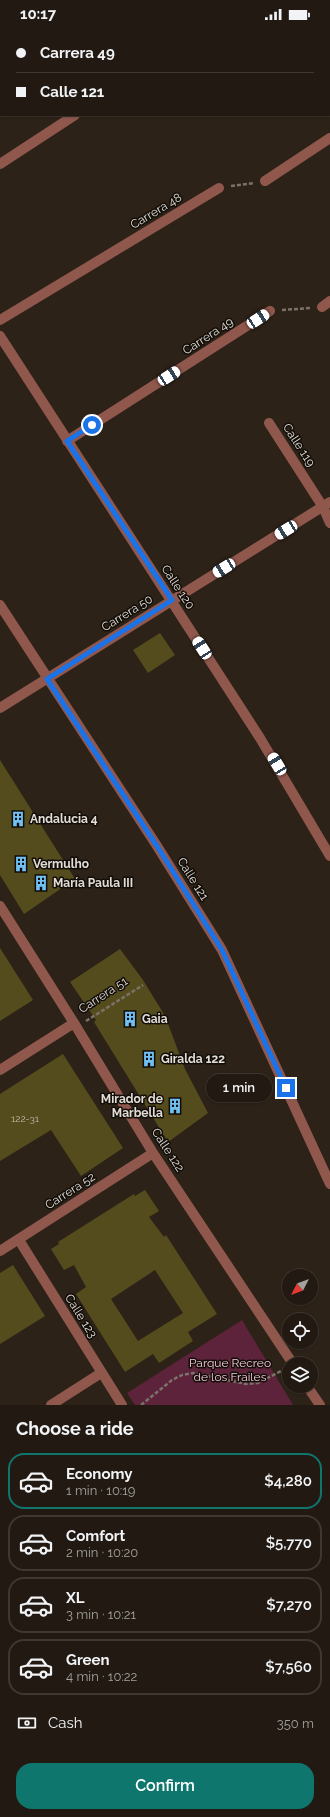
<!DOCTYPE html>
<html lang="en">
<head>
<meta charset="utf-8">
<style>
  :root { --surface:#221a12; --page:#2a231b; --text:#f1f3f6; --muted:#a2a19f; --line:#3f3832; --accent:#0f766e }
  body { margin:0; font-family:Raleway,sans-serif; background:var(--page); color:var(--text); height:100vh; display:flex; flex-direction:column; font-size:15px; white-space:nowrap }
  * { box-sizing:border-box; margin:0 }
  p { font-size:13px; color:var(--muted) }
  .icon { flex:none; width:22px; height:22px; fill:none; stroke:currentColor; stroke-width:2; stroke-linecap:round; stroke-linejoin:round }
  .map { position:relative; height:1377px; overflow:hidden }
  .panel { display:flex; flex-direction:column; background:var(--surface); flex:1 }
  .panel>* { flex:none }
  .top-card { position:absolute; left:0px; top:0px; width:330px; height:88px; box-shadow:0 1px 3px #0004,0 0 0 1px var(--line); display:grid; align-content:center; height:88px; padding:0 16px; background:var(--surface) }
  .needle { width:26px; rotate:228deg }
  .buttons { position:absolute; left:282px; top:1241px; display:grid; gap:8px }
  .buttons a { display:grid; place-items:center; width:36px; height:36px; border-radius:50%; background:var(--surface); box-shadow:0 1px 3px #0004,0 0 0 1px var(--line); font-size:20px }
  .end { position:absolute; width:18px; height:18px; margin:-9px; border:5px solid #1a73e8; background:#fff; box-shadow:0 0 0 2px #fff }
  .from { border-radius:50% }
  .bubble { position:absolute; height:28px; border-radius:14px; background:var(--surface); box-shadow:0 1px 3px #0004,0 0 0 1px var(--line); font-size:13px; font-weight:600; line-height:28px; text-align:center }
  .car { position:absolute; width:12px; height:24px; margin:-12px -6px; border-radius:5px; box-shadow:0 0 3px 1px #0007; background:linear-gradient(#fff 24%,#345 0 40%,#fff 0 76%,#345 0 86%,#fff 0) }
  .top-card b { display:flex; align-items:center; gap:14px; height:38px; font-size:15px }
  .top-card b+b { border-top:1px solid var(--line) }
  .top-card i { width:10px; height:10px; background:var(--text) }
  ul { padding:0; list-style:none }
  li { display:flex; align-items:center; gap:12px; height:56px; margin:0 8px 6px; padding:0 8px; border:2px solid var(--line); border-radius:16px }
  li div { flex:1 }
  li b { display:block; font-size:15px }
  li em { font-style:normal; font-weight:600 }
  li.selected { border-color:var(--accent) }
  li>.icon { width:36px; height:36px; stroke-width:1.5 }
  h2 { padding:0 16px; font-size:18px; line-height:48px }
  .pay { display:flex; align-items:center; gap:10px; height:44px; padding:0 16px; font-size:15px }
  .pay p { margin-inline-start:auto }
  .button { display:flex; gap:8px; margin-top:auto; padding:8px 16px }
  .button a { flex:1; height:46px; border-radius:16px; background:var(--accent); color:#fff; font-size:16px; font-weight:600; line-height:46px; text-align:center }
  .status { display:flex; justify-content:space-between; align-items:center; height:28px; padding:0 20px; background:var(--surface); direction:ltr }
  .status svg { height:11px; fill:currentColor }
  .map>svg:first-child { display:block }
  .green { fill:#5c233b }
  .building { fill:#544c1d; fill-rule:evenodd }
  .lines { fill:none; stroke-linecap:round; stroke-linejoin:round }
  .path { stroke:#7b7269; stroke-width:2.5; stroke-dasharray:4 2; stroke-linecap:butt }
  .minor { stroke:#90584d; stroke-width:10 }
  .route { stroke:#1a73e8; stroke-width:5 }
  .labels { text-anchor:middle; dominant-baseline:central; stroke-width:3; stroke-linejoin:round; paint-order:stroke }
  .number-label { font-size:10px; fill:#c0b9a8 }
  .street-label { font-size:12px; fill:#e4ddd6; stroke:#110d08 }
  .poi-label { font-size:12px; font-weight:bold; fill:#e4ddd6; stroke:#110d08; text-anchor:start }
  .park-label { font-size:12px; fill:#f7c9d8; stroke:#110d08 }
</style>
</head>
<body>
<div class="status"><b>10:17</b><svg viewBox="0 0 49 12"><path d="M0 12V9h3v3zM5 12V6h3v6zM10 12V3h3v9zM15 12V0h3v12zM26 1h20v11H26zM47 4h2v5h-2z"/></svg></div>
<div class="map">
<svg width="330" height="1377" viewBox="0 0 330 1377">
  <rect width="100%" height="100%" fill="#2d2218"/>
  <path class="green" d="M242 1292 293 1377H135L127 1365Z"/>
  <path class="building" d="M160 605 175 627 148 645 133 622Z
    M0 732 75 851 24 886 0 847Z
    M0 920 33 972 0 993Z
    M120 921 143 952 165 988 185 1041 208 1085 168 1114 94 994 96 992 70 954Z
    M63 1026 123 1120 81 1148 51 1102 0 1133V1066Z
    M145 1162 159 1183 149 1189 164 1209 166 1207 217 1286 188 1304 193 1313 159 1335 153 1326 125 1344 76 1266 86 1259 74 1237 64 1242 51 1221 59 1216 58 1214 134 1166 135 1168ZM155 1242 183 1285 138 1313 111 1271Z
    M13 1237 45 1288 0 1316V1245Z"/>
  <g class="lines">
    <path class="path" d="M231 158 254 155
      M282 282 311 280
      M86 993 143 957
      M141 1377 172 1352 182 1347 193 1345 246 1356 258 1355 283 1342"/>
    <path class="minor" d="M188 0 189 1
      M296 0V1
      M207 1 208 0
      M329 53 330 55
      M0 136 75 87
      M265 153 330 110
      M322 279 330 273
      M0 292 219 160
      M0 308 260 710 330 828
      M269 395 323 479 330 495
      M67 413 270 283
      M0 577 157 818 222 922 330 1156
      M0 680 330 474
      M0 878 74 995 153 1125 293 1336
      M0 1042 74 995
      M19 1212 122 1377
      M0 1223 153 1125
      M307 1358 320 1377
      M51 1377 101 1345"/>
  </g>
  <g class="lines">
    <path class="route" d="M92 397 67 413 172 572 47 651 157 818 222 922 286 1060"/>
  </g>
  <defs>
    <symbol id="building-bare" viewBox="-9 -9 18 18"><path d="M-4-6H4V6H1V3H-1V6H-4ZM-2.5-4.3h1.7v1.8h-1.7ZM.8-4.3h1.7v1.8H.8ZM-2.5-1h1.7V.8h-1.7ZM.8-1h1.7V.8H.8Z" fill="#71c1f5" stroke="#110d08" stroke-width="2.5" paint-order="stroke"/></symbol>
  </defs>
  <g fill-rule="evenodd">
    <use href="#building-bare" x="7" y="780" width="22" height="22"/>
    <use href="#building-bare" x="10" y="825" width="22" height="22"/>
    <use href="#building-bare" x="30" y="844" width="22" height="22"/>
    <use href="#building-bare" x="119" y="980" width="22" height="22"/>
    <use href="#building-bare" x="138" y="1020" width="22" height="22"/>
    <use href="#building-bare" x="164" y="1067" width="22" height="22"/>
  </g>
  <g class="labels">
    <g class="number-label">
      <text x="25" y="1090">122-31</text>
    </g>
    <g class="street-label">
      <text transform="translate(156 183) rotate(-31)">Carrera 48</text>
      <text transform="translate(208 308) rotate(-33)">Carrera 49</text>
      <text transform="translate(299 417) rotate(57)">Calle 119</text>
      <text transform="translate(178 559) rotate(57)">Calle 120</text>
      <text transform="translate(127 585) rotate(-32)">Carrera 50</text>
      <text transform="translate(193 851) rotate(58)">Calle 121</text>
      <text transform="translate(103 967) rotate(-33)">Carrera 51</text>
      <text transform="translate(168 1122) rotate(57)">Calle 122</text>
      <text transform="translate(70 1163) rotate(-33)">Carrera 52</text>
      <text transform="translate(81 1288) rotate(58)">Calle 123</text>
    </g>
    <g class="poi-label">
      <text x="30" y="791">Andalucia 4</text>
      <text x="33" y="836">Vermulho</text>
      <text x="53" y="855">María Paula III</text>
      <text x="142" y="991">Gaia</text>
      <text x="161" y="1031">Giralda 122</text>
      <text x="163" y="1071" text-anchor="end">Mirador de<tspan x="163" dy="14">Marbella</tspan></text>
    </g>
    <g class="park-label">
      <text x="230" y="1335">Parque Recreo<tspan x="230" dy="14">de los Frailes</tspan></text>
    </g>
  </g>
</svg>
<div class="buttons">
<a><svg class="needle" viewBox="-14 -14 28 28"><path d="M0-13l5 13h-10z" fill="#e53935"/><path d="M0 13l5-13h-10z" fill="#a2a19f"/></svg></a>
<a><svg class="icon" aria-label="locate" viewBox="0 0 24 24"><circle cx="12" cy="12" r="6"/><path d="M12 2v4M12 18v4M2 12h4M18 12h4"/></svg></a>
<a><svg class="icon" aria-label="layers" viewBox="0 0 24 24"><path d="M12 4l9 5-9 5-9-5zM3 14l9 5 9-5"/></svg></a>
</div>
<i class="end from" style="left:92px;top:397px"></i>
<i class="end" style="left:286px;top:1060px"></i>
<div class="bubble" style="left:206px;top:1046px;width:66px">1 min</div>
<i class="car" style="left:258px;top:291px;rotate:57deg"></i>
<i class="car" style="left:169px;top:348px;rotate:57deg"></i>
<i class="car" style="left:286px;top:502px;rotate:238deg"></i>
<i class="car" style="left:224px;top:540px;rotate:238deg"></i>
<i class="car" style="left:202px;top:620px;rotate:327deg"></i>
<i class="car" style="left:277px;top:736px;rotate:329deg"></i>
<div class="top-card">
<b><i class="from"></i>Carrera 49</b>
<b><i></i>Calle 121</b>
</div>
</div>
<section class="panel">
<h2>Choose a ride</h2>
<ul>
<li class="selected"><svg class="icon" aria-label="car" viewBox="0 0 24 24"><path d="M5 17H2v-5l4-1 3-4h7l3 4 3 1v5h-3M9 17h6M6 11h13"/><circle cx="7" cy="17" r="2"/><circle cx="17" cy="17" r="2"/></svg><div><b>Economy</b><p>1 min · 10:19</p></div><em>$4,280</em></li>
<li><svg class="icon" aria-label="car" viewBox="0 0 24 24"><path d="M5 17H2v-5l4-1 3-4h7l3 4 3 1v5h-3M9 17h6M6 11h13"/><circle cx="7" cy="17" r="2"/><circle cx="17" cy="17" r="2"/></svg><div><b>Comfort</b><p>2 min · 10:20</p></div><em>$5,770</em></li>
<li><svg class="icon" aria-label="car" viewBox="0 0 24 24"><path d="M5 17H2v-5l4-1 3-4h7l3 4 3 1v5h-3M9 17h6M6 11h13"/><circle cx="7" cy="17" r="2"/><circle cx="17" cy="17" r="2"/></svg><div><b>XL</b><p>3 min · 10:21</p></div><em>$7,270</em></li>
<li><svg class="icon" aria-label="car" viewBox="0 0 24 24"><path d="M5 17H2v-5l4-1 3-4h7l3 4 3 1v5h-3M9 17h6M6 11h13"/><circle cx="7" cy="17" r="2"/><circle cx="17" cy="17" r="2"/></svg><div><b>Green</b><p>4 min · 10:22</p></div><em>$7,560</em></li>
</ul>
<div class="pay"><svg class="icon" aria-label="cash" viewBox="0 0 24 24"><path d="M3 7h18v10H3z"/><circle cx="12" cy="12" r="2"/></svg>Cash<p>350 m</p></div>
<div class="button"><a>Confirm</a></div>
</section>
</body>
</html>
